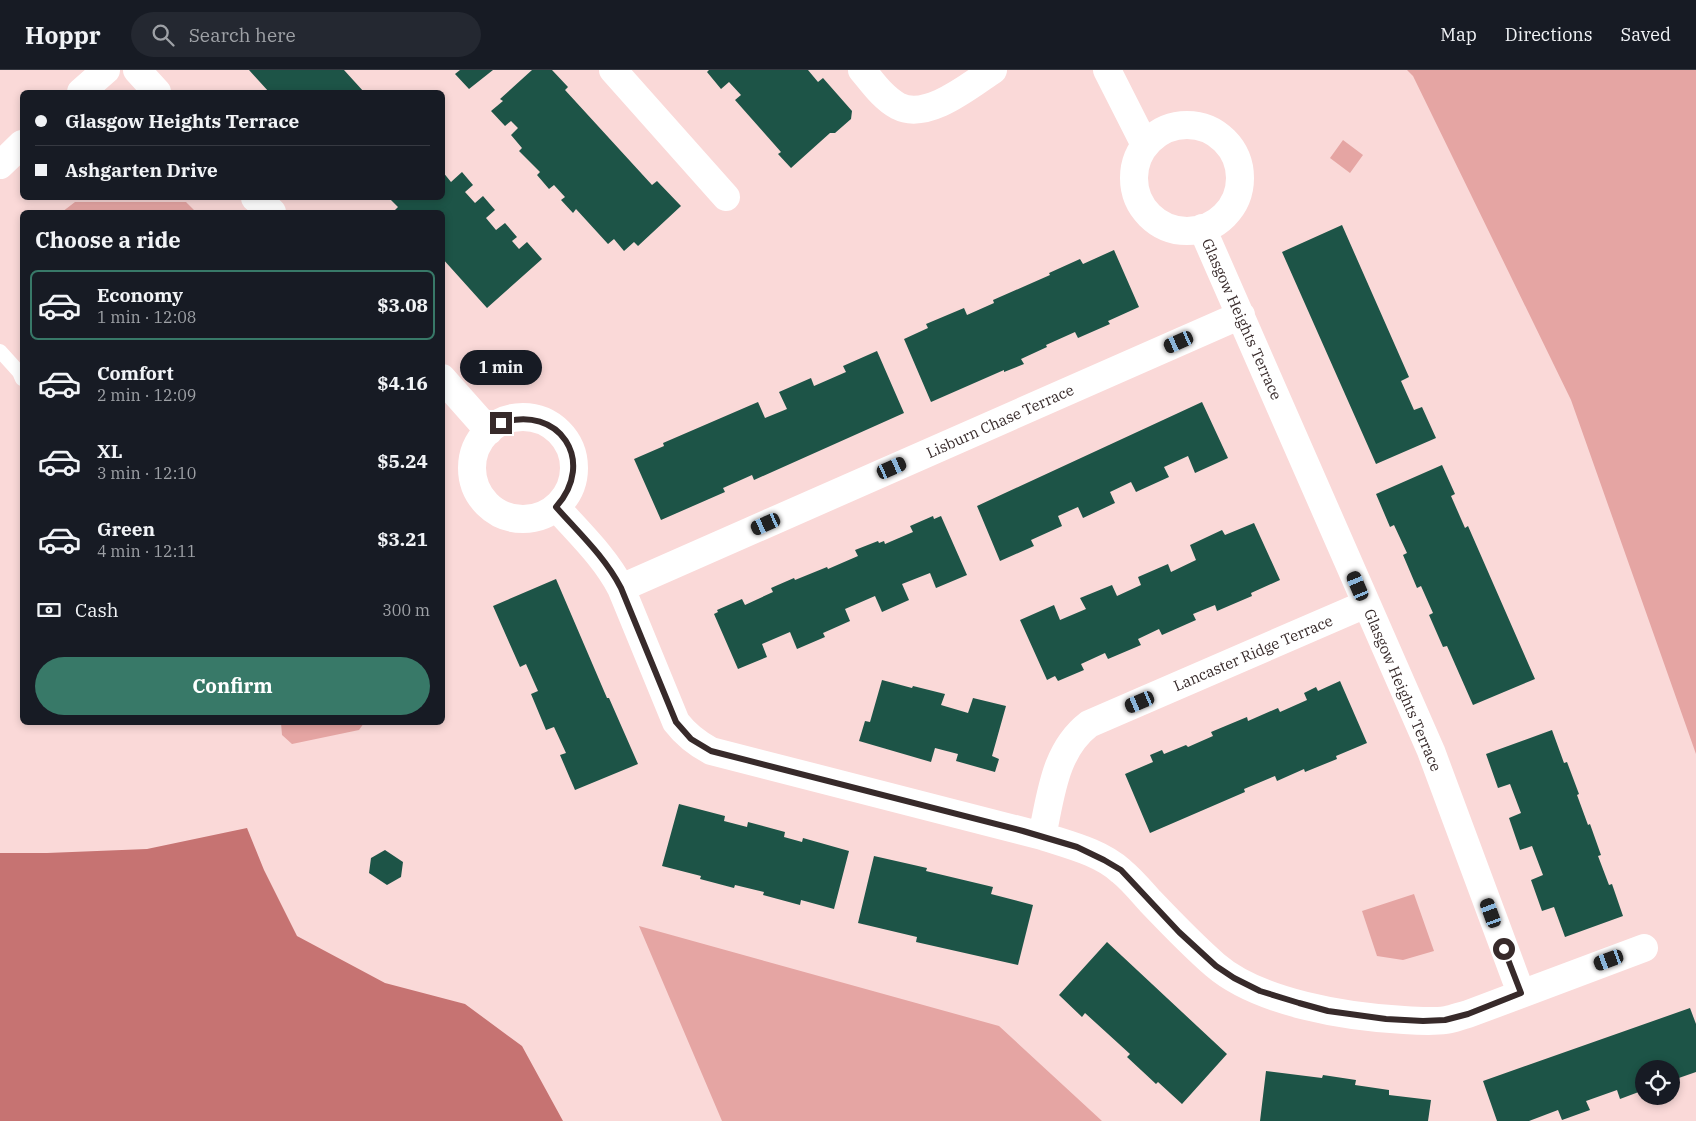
<!DOCTYPE html>
<html lang="en">
<head>
<meta charset="utf-8">
<style>
  :root { --surface:#171b24; --page:#242831; --text:#f1f3f6; --muted:#9ea1a6; --line:#363941; --accent:#387968 }
  body { margin:0; font-family:"IBM Plex Serif",serif; background:var(--page); color:var(--text); height:100vh; display:flex; flex-direction:column; font-size:19px; white-space:nowrap }
  * { box-sizing:border-box; margin:0 }
  p { font-size:16px; color:var(--muted) }
  .icon { flex:none; width:28px; height:28px; fill:none; stroke:currentColor; stroke-width:2; stroke-linecap:round; stroke-linejoin:round }
  .map { position:relative; flex:1; overflow:hidden }
  .drawer { position:absolute; left:20px; top:140px; width:425px; height:515px; display:flex; flex-direction:column; background:var(--surface); border-radius:8px; box-shadow:0 2px 8px #0003 }
  .drawer>* { flex:none }
  .hud { position:absolute; left:20px; top:20px; width:425px; height:110px; border-radius:8px; box-shadow:0 2px 8px #0003; display:grid; align-content:center; height:110px; padding:0 15px; background:var(--surface) }
  .buttons { position:absolute; left:1635px; top:990px; display:grid; gap:10px }
  .buttons a { display:grid; place-items:center; width:45px; height:45px; border-radius:50%; background:var(--surface); box-shadow:0 2px 8px #0003; font-size:25px }
  .end { position:absolute; width:22px; height:22px; margin:-11px; border:6px solid #372a2a; background:#fff; box-shadow:0 0 0 2px #fff }
  .from { border-radius:50% }
  .bubble { position:absolute; height:35px; border-radius:18px; background:var(--surface); box-shadow:0 2px 8px #0003; font-size:16px; font-weight:700; line-height:35px; text-align:center }
  .car { position:absolute; width:15px; height:30px; margin:-15px -8px; border-radius:6px; box-shadow:0 0 4px 1px #0007; background:linear-gradient(#222 24%,#8ab4d8 0 40%,#222 0 76%,#8ab4d8 0 86%,#222 0) }
  .hud b { display:flex; align-items:center; gap:18px; height:48px; font-size:19px }
  .hud b+b { border-top:1px solid var(--line) }
  .hud i { width:12px; height:12px; background:var(--text) }
  ul { padding:0; list-style:none }
  li { display:flex; align-items:center; gap:15px; height:70px; margin:0 10px 8px; padding:0 5px; border:2px solid transparent; border-radius:8px }
  li div { flex:1 }
  li b { display:block; font-size:19px }
  li em { font-style:normal; font-weight:700 }
  li.on { border-color:var(--accent) }
  li>.icon { width:45px; height:45px; stroke-width:1.5 }
  h2 { padding:0 15px; font-size:22px; line-height:60px }
  .pay { display:flex; align-items:center; gap:12px; height:55px; padding:0 15px; font-size:19px }
  .pay p { margin-inline-start:auto }
  .cta { display:flex; gap:10px; margin-top:auto; padding:10px 15px }
  .cta a { flex:1; height:58px; border-radius:30px; background:var(--accent); color:#fff; font-size:20px; font-weight:700; line-height:58px; text-align:center }
  header { display:flex; align-items:center; gap:30px; box-sizing:border-box; height:70px; padding:0 25px; background:var(--surface); border-bottom:1px solid var(--line) }
  header strong { font-size:24px }
  nav { display:flex; gap:28px; margin-inline-start:auto; font-size:18px }
  .search { width:350px; height:45px; background:var(--page); display:flex; align-items:center; gap:12px; box-sizing:border-box; padding:0 18px; border-radius:28px; color:var(--muted); font-size:19px }
  .map>svg:first-child { display:block }
  .green { fill:#e5a5a3 }
  .water { fill:#c67372 }
  .building { fill:#1d5447 }
  .lines { fill:none; stroke-linecap:round; stroke-linejoin:round }
  .service { stroke:#fff; stroke-width:14 }
  .minor { stroke:#fff; stroke-width:28 }
  .route { stroke:#372a2a; stroke-width:6 }
  .labels { text-anchor:middle; dominant-baseline:central; stroke-width:5; stroke-linejoin:round; paint-order:stroke }
  .street-label { font-size:15px; fill:#372a2a; stroke:#fff }
</style>
</head>
<body>
<header>
<strong>Hoppr</strong>
<div class="search"><svg class="icon" aria-label="search" viewBox="0 0 24 24"><circle cx="10" cy="10" r="6"/><path d="M15 15l6 6"/></svg>Search here</div>
<nav><a>Map</a><a>Directions</a><a>Saved</a></nav>
</header>
<div class="map">
<svg width="1696" height="1051" viewBox="0 0 1696 1051">
  <rect width="100%" height="100%" fill="#fad9d8"/>
  <path class="green" d="M1407 0H1696V684L1571 330 1413 6Z
    M1343 70 1363 85 1350 103 1330 88Z
    M75 132H186L196 142H62Z
    M281 653 364 652V653L359 660 292 674 282 665Z
    M1414 824 1434 881 1403 890 1377 886 1362 841Z
    M639 856 999 956 1102 1051H722Z"/>
  <path class="water" d="M247 758 264 800 297 866 385 913 465 934 522 976 563 1051H0V783H47L147 779Z"/>
  <path class="building" d="M249 0H344L364 22H269Z
    M460 0H493L469 19 455 4Z
    M532 0H552L568 17 565 20 652 115 657 111 681 136 638 176 634 172 624 181 614 169 608 174 576 139 573 143 561 130 565 127 554 115 549 119 537 105 540 102 519 81 522 78 511 65 518 58 511 51 505 56 491 41 503 31 500 29Z
    M709 0H808L818 12 823 8 852 41 851 49 835 63H830L791 98 778 84 781 82 735 30 741 25 729 12 721 19 707 2Z
    M442 101 451 112 462 102 473 115 465 122 475 133 483 126 495 140 486 148 496 160 505 153 517 167 512 171 519 179 527 172 542 189 487 238 442 188V142H395L394 141 398 137 389 128H442Z
    M1342 155 1409 307 1401 311 1414 340 1422 337 1436 368 1376 394 1282 182Z
    M1114 180 1139 237 1108 251 1110 254 1078 268 1075 262 1046 275 1047 277 1021 289 1024 294 1004 302V300L931 332 904 269 928 258 926 254 964 238 967 245 994 233 993 230 1050 205 1049 203 1080 189 1083 194Z
    M877 281 904 343 754 410 752 405 723 418 725 422 661 450 634 389 664 376 663 373 758 332 765 348 787 339 779 322 811 308 814 316 846 302 843 296Z
    M1202 332 1228 388 1195 403 1188 386 1164 397 1169 407 1136 422 1131 412 1110 422 1115 433 1083 448 1078 437 1058 446 1062 456 1031 470 1034 476 1000 491 977 436Z
    M1442 395 1455 424 1451 426 1465 458 1468 456 1535 609 1473 635 1447 576 1443 577 1429 545 1433 543 1421 516 1417 518 1403 485 1407 483 1394 455 1390 457 1376 424Z
    M933 446 934 449 941 446 967 505 936 518 930 503 902 514 909 530 882 542 875 526 845 539 850 551 823 563 825 567 797 579 790 562 762 574 767 587 738 599 714 544 718 542 717 540 742 529 745 535 773 522 771 518 794 508 795 510 827 497 828 499 858 486 855 480 878 471 879 473 884 471 885 474 913 462 910 456Z
    M1254 453 1280 510 1251 523 1252 526 1217 541 1215 535 1193 544 1196 550 1162 565 1159 559 1138 569 1141 575 1108 589 1105 583 1081 594 1084 600 1058 611 1055 606 1047 610 1020 550 1054 535 1060 550 1086 539 1080 528 1112 515 1117 526 1141 515 1138 507 1168 494 1171 502 1196 490 1190 475 1222 460 1225 465Z
    M556 509 607 628H609L638 694 575 720 560 685 566 683 554 657 546 660 531 624 538 621 526 594 520 597 493 536Z
    M882 610 912 618 913 616 945 624 941 635 968 643 973 628 1006 636 992 686 999 689 995 702 956 691 958 684 935 678 931 692 859 671 865 651 870 652Z
    M1340 611 1367 673 1336 686 1337 689 1305 702 1304 699 1277 711 1275 706 1244 719 1245 722 1150 763 1125 704 1153 692 1150 685 1162 680 1164 684 1186 675 1188 677 1213 666 1211 662 1247 647 1248 651 1278 638 1280 642 1307 630 1304 623 1316 617 1318 621Z
    M1552 660 1564 693 1567 692 1579 724 1577 725 1588 755 1590 754 1601 785 1598 786 1609 815 1612 814 1623 846 1565 867 1554 837 1542 841 1531 810 1543 805 1532 776 1520 780 1509 748 1521 743 1510 714 1498 718 1486 684Z
    M679 734 725 746 724 751 747 757 748 752 785 762 784 767 802 772 803 768 849 781 834 839 801 830 800 835 763 825 764 822 735 815 734 818 700 809 701 806 662 796Z
    M385 780 403 792 401 807 387 815 369 803 371 788Z
    M874 786 927 798 926 801 993 817 991 824 1033 835 1018 895 916 872 917 867 858 853Z
    M1107 872 1227 984 1182 1034 1158 1012 1156 1014 1127 987 1130 984 1085 943 1082 947 1059 925Z
    M1690 938 1696 954V1002L1673 1010 1671 999H1644V1020L1620 1029 1617 1020 1586 1031 1590 1040 1562 1050 1558 1040 1529 1051H1497L1483 1011Z
    M1266 1001 1322 1008 1323 1005 1356 1010 1355 1015 1389 1020V1025L1431 1030 1428 1051H1260Z"/>
  <g class="lines">
    <path class="service" d="M0 281 19 302 22 309"/>
    <path class="minor" d="M137 0 157 22
      M613 0 726 127
      M862 0C872 12 883 28 898 36 927 51 969 16 993 0
      M1107 0 1145 75
      M81 22 106 0
      M1134 108a53 53 0 1 1 106 0a53 53 0 1 1-106 0Z
      M0 95 22 74
      M255 128 272 142
      M1202 158 1431 681 1521 923
      M442 308 489 361
      M472 398a51 51 0 1 1 102 0a51 51 0 1 1-102 0Z
      M556 437C579 463 605 487 621 518L676 652C686 665 696 673 711 681L1042 766C1069 775 1100 782 1121 801 1132 810 1141 821 1150 831 1171 853 1192 875 1215 895 1259 933 1347 947 1404 950 1418 951 1432 952 1446 950 1453 949 1460 946 1468 944L1644 878
      M621 518 1241 245
      M1042 766C1051 726 1054 681 1089 654L1366 534"/>
  </g>
  <g class="lines">
    <path class="route" d="M501 353C559 334 597 391 556 437 579 463 605 487 621 518L676 652 691 669 711 681 1023 761 1077 777 1104 790 1121 800 1179 862 1216 896 1234 908 1260 921 1299 933 1328 941 1386 949 1423 951 1445 950 1468 944 1521 923 1504 879"/>
  </g>
  <g class="labels">
    <g class="street-label">
      <text transform="translate(1242 249) rotate(66)">Glasgow Heights Terrace</text>
      <text transform="translate(1000 351) rotate(-24)">Lisburn Chase Terrace</text>
      <text transform="translate(1253 583) rotate(-23)">Lancaster Ridge Terrace</text>
      <text transform="translate(1403 620) rotate(67)">Glasgow Heights Terrace</text>
    </g>
  </g>
</svg>
<div class="buttons">
<a><svg class="icon" aria-label="locate" viewBox="0 0 24 24"><circle cx="12" cy="12" r="6"/><path d="M12 2v4M12 18v4M2 12h4M18 12h4"/></svg></a>
</div>
<i class="end from" style="left:1504px;top:879px"></i>
<i class="end" style="left:501px;top:353px"></i>
<div class="bubble" style="left:460px;top:280px;width:82px">1 min</div>
<i class="car" style="left:1179px;top:272px;rotate:246deg"></i>
<i class="car" style="left:892px;top:398px;rotate:66deg"></i>
<i class="car" style="left:766px;top:454px;rotate:246deg"></i>
<i class="car" style="left:1358px;top:516px;rotate:337deg"></i>
<i class="car" style="left:1140px;top:632px;rotate:247deg"></i>
<i class="car" style="left:1491px;top:843px;rotate:340deg"></i>
<i class="car" style="left:1609px;top:890px;rotate:250deg"></i>
<div class="hud">
<b><i class="from"></i>Glasgow Heights Terrace</b>
<b><i></i>Ashgarten Drive</b>
</div>
<section class="drawer">
<h2>Choose a ride</h2>
<ul>
<li class="on"><svg class="icon" aria-label="car" viewBox="0 0 24 24"><path d="M5 17H2v-5l4-1 3-4h7l3 4 3 1v5h-3M9 17h6M6 11h13"/><circle cx="7" cy="17" r="2"/><circle cx="17" cy="17" r="2"/></svg><div><b>Economy</b><p>1 min · 12:08</p></div><em>$3.08</em></li>
<li><svg class="icon" aria-label="car" viewBox="0 0 24 24"><path d="M5 17H2v-5l4-1 3-4h7l3 4 3 1v5h-3M9 17h6M6 11h13"/><circle cx="7" cy="17" r="2"/><circle cx="17" cy="17" r="2"/></svg><div><b>Comfort</b><p>2 min · 12:09</p></div><em>$4.16</em></li>
<li><svg class="icon" aria-label="car" viewBox="0 0 24 24"><path d="M5 17H2v-5l4-1 3-4h7l3 4 3 1v5h-3M9 17h6M6 11h13"/><circle cx="7" cy="17" r="2"/><circle cx="17" cy="17" r="2"/></svg><div><b>XL</b><p>3 min · 12:10</p></div><em>$5.24</em></li>
<li><svg class="icon" aria-label="car" viewBox="0 0 24 24"><path d="M5 17H2v-5l4-1 3-4h7l3 4 3 1v5h-3M9 17h6M6 11h13"/><circle cx="7" cy="17" r="2"/><circle cx="17" cy="17" r="2"/></svg><div><b>Green</b><p>4 min · 12:11</p></div><em>$3.21</em></li>
</ul>
<div class="pay"><svg class="icon" aria-label="cash" viewBox="0 0 24 24"><path d="M3 7h18v10H3z"/><circle cx="12" cy="12" r="2"/></svg>Cash<p>300 m</p></div>
<div class="cta"><a>Confirm</a></div>
</section>
</div>
</body>
</html>
